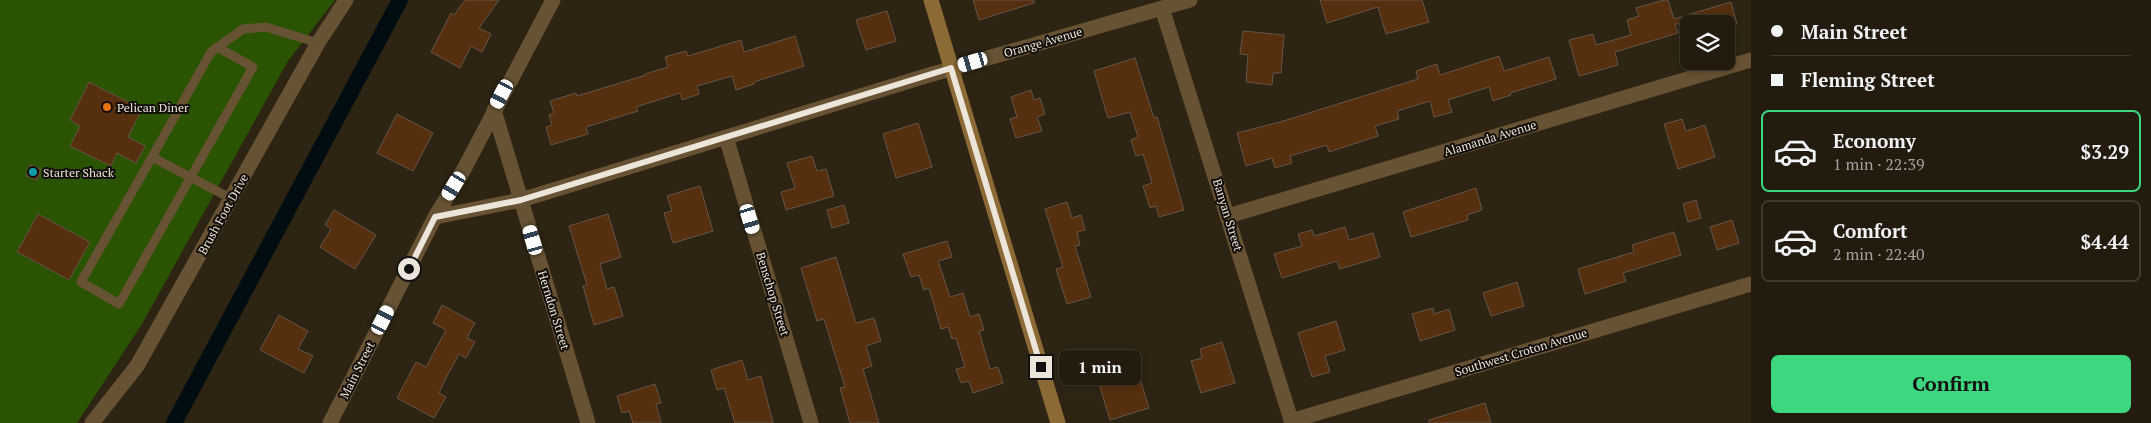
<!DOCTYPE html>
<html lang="en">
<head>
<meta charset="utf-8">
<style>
  :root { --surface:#221b0e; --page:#2a2417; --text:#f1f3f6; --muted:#a2a19e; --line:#3f392e; --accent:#3cd77e }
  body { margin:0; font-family:"PT Serif",serif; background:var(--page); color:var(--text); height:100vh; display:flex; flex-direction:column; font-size:19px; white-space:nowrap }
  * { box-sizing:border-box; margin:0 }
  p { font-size:16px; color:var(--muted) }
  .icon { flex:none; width:28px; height:28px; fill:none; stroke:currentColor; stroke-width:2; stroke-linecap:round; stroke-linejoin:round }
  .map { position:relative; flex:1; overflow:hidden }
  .panel { display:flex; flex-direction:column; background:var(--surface); width:400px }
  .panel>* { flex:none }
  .banner { display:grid; align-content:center; height:110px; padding:0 20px; background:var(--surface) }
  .controls { position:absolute; left:1680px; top:15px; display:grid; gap:10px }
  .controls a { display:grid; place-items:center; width:55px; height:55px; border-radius:8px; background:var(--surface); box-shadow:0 2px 8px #0003,0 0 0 1px var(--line); font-size:25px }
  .end { position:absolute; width:22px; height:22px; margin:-11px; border:6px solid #ebe5da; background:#111; box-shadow:0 0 0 2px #111 }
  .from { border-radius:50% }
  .bubble { position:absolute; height:35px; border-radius:8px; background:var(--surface); box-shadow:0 2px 8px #0003,0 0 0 1px var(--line); font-size:16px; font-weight:800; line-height:35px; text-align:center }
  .car { position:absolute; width:15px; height:30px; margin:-15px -8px; border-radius:6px; box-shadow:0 0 4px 1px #0007; background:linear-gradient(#fff 24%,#345 0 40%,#fff 0 76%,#345 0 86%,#fff 0) }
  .banner b { display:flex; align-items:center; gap:18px; height:48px; font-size:19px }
  .banner b+b { border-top:1px solid var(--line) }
  .banner i { width:12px; height:12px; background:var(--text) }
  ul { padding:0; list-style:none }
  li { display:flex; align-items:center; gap:15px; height:82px; margin:0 10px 8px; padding:0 10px; border:2px solid var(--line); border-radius:8px }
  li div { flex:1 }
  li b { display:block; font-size:19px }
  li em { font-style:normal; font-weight:800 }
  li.active { border-color:var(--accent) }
  li>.icon { width:45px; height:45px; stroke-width:1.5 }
  .button { display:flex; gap:10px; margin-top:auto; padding:10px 20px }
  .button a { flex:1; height:58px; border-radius:8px; background:var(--accent); color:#111; font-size:20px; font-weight:800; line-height:58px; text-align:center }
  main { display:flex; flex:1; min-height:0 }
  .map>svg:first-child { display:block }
  .green { fill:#2a5302 }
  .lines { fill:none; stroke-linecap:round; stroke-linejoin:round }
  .canal { stroke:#010d10; stroke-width:16 }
  .building { fill:#552f0e; stroke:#665447 }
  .lane { stroke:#675233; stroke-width:9 }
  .street { stroke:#675233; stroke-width:15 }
  .secondary { stroke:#8b6a36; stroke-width:15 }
  .route { stroke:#ebe5da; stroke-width:6 }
  .food-dot { fill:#e8710a; stroke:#120e07; stroke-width:2 }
  .culture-dot { fill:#0f9aa8; stroke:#120e07; stroke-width:2 }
  .labels { text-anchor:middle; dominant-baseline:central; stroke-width:4; stroke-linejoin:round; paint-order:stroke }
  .street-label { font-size:12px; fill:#ebe5da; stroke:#120e07 }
  .poi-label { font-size:12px; fill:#ebe5da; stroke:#120e07; text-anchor:start }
</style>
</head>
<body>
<main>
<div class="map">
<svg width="1751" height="423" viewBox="0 0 1751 423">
  <rect width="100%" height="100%" fill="#2d2413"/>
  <path class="green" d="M0 0H335L288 61 142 324 77 423H0Z"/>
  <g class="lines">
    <path class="canal" d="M174 423 400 0"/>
  </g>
  <path class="building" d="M465 0H499L479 28 491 34 482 52 471 46 460 68 431 52 451 13 454 15Z
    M973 0H1034V3L979 20Z
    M1320 0H1422L1429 22 1386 34 1378 7 1327 23Z
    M1664 0H1668L1674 19 1731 2 1737 24H1675L1678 33 1615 52 1618 65 1579 76 1569 40 1593 34 1596 45 1631 35 1627 20 1639 16 1636 8Z
    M887 11 896 41 866 50 856 20Z
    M1243 31 1284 35 1281 73H1273L1272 85 1246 82 1248 55 1240 54Z
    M795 36 804 66 754 82V84L736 90 732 76 697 86 699 94 682 100 680 93 636 107 638 111 586 127 588 134 551 145 546 127 552 125 549 115 554 113 550 101 576 93 577 96 646 75 645 74 668 67 665 57 686 51 688 56 741 40 744 52Z
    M1499 56 1504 71 1549 57 1556 79 1510 93 1511 95 1493 101 1489 87 1448 100 1452 112 1434 117 1430 101 1397 111 1399 119 1375 126 1378 136 1329 152 1327 145 1290 156 1292 163 1275 168 1272 158 1246 166 1237 133 1280 122 1418 79 1416 71 1437 64 1440 75Z
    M1135 58 1154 118 1157 117 1184 210 1159 217 1156 206 1150 208 1143 186 1152 183 1143 154 1136 156 1131 140 1138 137 1130 112 1108 118 1094 71Z
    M89 82 142 109 128 137 145 146 136 163 117 153 111 166 70 146 80 126 70 120Z
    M1031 90 1034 100 1040 98 1045 114 1037 117 1042 131 1016 138 1010 119 1017 117 1011 97Z
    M397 114 433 133 413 171 377 153Z
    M1682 119 1686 131 1705 125 1715 157 1678 169 1664 124Z
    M918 123 932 167 896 178 883 134Z
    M812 156 817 171 826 169 834 196 786 210 781 192 795 188 787 163Z
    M30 165 41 169 37 180 26 176Z
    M700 186 713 231 673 243 664 213 672 211 667 196Z
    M1476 188 1482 210 1467 215 1468 220 1411 237 1403 212Z
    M1696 200 1701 218 1688 222 1683 204Z
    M1067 202 1072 218 1081 215 1085 230 1077 232 1080 245 1075 246 1091 297 1067 304 1056 269 1063 267 1045 209Z
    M844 205 849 223 832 228 827 210Z
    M334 210 376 235 355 269 320 247 331 229 325 225Z
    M38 214 90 242 69 280 17 252Z
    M608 214 621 257 600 264 607 289 614 287 623 316 594 325 583 286 587 285 569 226Z
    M1732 220 1739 243 1717 250 1710 227Z
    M1345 227 1349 240 1373 233 1380 257 1340 269 1337 261 1282 278 1274 254 1302 246 1298 234 1312 230 1314 236Z
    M1674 232 1681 255 1623 273 1626 281 1585 294 1578 269 1634 252 1632 245Z
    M947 241 952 257 938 261 950 297 963 293 970 317 979 314 984 330 979 331 990 369 998 367 1003 383 973 393 969 381 961 383 956 369 965 367 956 338 952 339 948 327 941 329 929 288 924 290 919 275 911 277 903 254Z
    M836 257 856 323 874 318 881 341 866 346 872 366 863 369 879 423H850L840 388 845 387 824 319 817 321 801 268Z
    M1517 282 1524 306 1491 316 1483 293Z
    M442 305 475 323 467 338 475 342 466 358 459 354 446 378 439 393 446 397 434 418 397 398 416 362 426 367 446 330 433 323Z
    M1433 308 1434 314 1449 309 1455 330 1420 341 1412 314Z
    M279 315 308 331 298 349 313 356 304 373 260 350Z
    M1336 321 1345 350 1325 356 1330 372 1312 377 1298 333Z
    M1222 342 1235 383 1201 393 1191 361 1202 358 1200 349Z
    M742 360 748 380 761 376 773 423H735L724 388 717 390 711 370Z
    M1138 372 1149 408 1110 420 1099 384Z
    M655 384 661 403 656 404 661 423H633L629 411 622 413 617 396Z
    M1485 403 1491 423H1429V420Z"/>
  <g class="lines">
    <path class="lane" d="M152 157 81 282 119 304 253 67 217 47
      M232 199 152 157 211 52 243 29 266 27 318 43"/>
    <path class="street" d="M1162 8 1292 423
      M494 110 588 423
      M726 137 811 423
      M1228 216 1751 60
      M435 217 521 200 929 75 1190 0
      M1291 421 1751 284
      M92 423 137 366 318 43 346 0
      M330 423 435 217 463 171 553 0"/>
    <path class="secondary" d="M931 0 1058 423"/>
  </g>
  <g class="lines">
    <path class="route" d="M409 269 435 217 521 200 951 68 1041 367"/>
  </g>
  <circle class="food-dot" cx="107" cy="107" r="5"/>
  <circle class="culture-dot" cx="33" cy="172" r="5"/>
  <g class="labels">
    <g class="street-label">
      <text transform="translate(1043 42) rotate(-16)">Orange Avenue</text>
      <text transform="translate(1490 138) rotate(-17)">Alamanda Avenue</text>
      <text transform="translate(223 214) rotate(-61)">Brush Foot Drive</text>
      <text transform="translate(1228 215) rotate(73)">Banyan Street</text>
      <text transform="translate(773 294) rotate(73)">Benschop Street</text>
      <text transform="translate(554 310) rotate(73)">Herndon Street</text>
      <text transform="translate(1521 352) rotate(-17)">Southwest Croton Avenue</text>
      <text transform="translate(357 370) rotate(-63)">Main Street</text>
    </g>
    <g class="poi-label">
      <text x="117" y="107">Pelican Diner</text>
      <text x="43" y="172">Starter Shack</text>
    </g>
  </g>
</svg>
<div class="controls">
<a><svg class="icon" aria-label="layers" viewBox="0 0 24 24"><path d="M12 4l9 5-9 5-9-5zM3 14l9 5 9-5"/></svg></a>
</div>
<i class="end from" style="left:409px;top:269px"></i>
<i class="end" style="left:1041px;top:367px"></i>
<div class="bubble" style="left:1059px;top:350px;width:82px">1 min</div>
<i class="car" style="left:973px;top:62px;rotate:254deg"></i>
<i class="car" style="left:502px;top:94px;rotate:208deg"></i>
<i class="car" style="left:454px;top:186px;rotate:211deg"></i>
<i class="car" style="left:750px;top:219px;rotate:163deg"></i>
<i class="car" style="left:533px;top:240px;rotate:344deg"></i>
<i class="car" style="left:383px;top:320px;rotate:27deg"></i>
</div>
<section class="panel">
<div class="banner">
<b><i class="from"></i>Main Street</b>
<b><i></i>Fleming Street</b>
</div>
<ul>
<li class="active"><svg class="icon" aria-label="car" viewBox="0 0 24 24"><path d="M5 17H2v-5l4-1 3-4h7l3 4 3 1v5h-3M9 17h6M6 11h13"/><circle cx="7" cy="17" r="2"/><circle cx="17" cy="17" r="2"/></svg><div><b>Economy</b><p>1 min · 22:39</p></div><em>$3.29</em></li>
<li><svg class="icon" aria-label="car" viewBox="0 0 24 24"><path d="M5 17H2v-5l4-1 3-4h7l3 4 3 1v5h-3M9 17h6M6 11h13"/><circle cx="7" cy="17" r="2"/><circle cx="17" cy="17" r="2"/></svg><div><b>Comfort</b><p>2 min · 22:40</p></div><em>$4.44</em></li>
</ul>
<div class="button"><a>Confirm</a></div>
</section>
</main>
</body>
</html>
